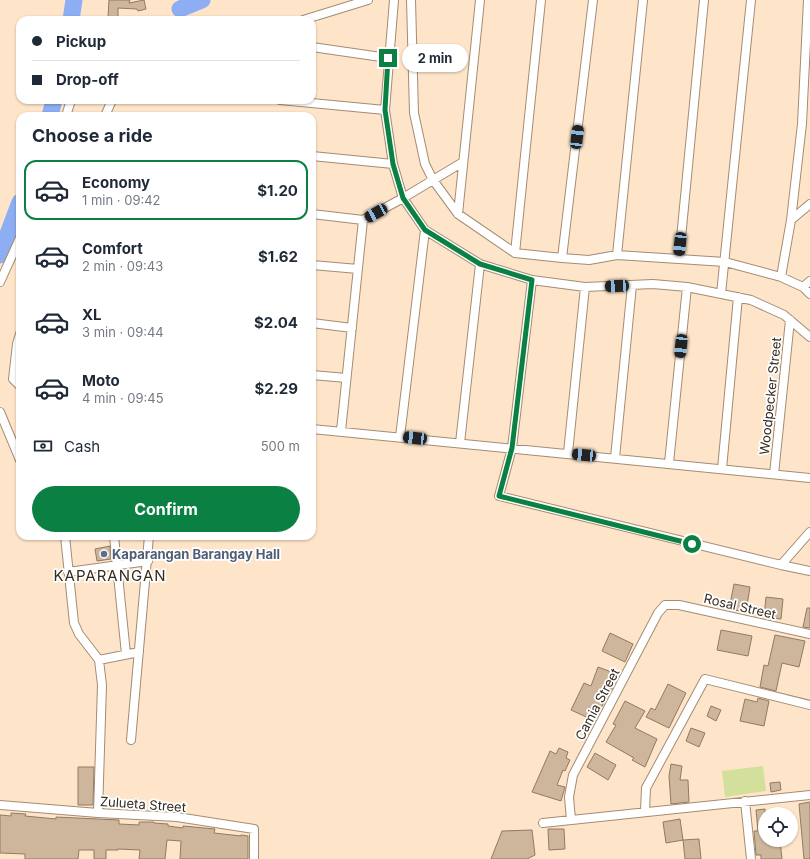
<!DOCTYPE html>
<html lang="en">
<head>
<meta charset="utf-8">
<style>
  :root { --surface:#fff; --page:#f2f2f3; --text:#1f2937; --muted:#747a83; --line:#e0e1e3; --accent:#0b8043 }
  body { margin:0; font-family:Inter,sans-serif; background:var(--page); color:var(--text); height:100vh; display:flex; flex-direction:column; font-size:15px; white-space:nowrap }
  * { box-sizing:border-box; margin:0 }
  p { font-size:13px; color:var(--muted) }
  .icon { flex:none; width:22px; height:22px; fill:none; stroke:currentColor; stroke-width:2; stroke-linecap:round; stroke-linejoin:round }
  .map { position:relative; flex:1; overflow:hidden }
  .details { position:absolute; left:16px; top:112px; width:300px; height:428px; display:flex; flex-direction:column; background:var(--surface); border-radius:12px; box-shadow:0 1px 3px #0004 }
  .details>* { flex:none }
  .banner { position:absolute; left:16px; top:16px; width:300px; height:88px; border-radius:12px; box-shadow:0 1px 3px #0004; display:grid; align-content:center; height:88px; padding:0 16px; background:var(--surface) }
  .buttons { position:absolute; left:758px; top:807px; display:grid; gap:8px }
  .buttons a { display:grid; place-items:center; width:40px; height:40px; border-radius:50%; background:var(--surface); box-shadow:0 1px 3px #0004; font-size:20px }
  .end { position:absolute; width:18px; height:18px; margin:-9px; border:5px solid #0b8043; background:#fff; box-shadow:0 0 0 2px #fff }
  .from { border-radius:50% }
  .bubble { position:absolute; height:28px; border-radius:14px; background:var(--surface); box-shadow:0 1px 3px #0004; font-size:13px; font-weight:700; line-height:28px; text-align:center }
  .car { position:absolute; width:12px; height:24px; margin:-12px -6px; border-radius:5px; box-shadow:0 0 3px 1px #0007; background:linear-gradient(#222 24%,#8ab4d8 0 40%,#222 0 76%,#8ab4d8 0 86%,#222 0) }
  .banner b { display:flex; align-items:center; gap:14px; height:38px; font-size:15px }
  .banner b+b { border-top:1px solid var(--line) }
  .banner i { width:10px; height:10px; background:var(--text) }
  ul { padding:0; list-style:none }
  li { display:flex; align-items:center; gap:12px; height:60px; margin:0 8px 6px; padding:0 8px; border:2px solid transparent; border-radius:12px }
  li div { flex:1 }
  li b { display:block; font-size:15px }
  li em { font-style:normal; font-weight:700 }
  li.on { border-color:var(--accent) }
  li>.icon { width:36px; height:36px; stroke-width:1.5 }
  h2 { padding:0 16px; font-size:18px; line-height:48px }
  .pay { display:flex; align-items:center; gap:10px; height:44px; padding:0 16px; font-size:15px }
  .pay p { margin-inline-start:auto }
  .cta { display:flex; gap:8px; margin-top:auto; padding:8px 16px }
  .cta a { flex:1; height:46px; border-radius:24px; background:var(--accent); color:#fff; font-size:16px; font-weight:700; line-height:46px; text-align:center }
  .map>svg:first-child { display:block }
  .green { fill:#d3e09b }
  .lines { fill:none; stroke-linecap:round; stroke-linejoin:round }
  .river { stroke:#8daef2; stroke-width:17 }
  .building { fill:#ceb69c; stroke:#907a61 }
  .street-casing { stroke:#a38c73; stroke-width:10 }
  .street { stroke:#fff; stroke-width:8 }
  .route { stroke:#0b8043; stroke-width:5 }
  .service-dot { fill:#5c6f8a; stroke:#fff; stroke-width:1.5 }
  .labels { text-anchor:middle; dominant-baseline:central; stroke-width:3.5; stroke-linejoin:round; paint-order:stroke }
  .street-label { font-size:13px; fill:#352b21; stroke:#fff }
  .service-label { font-size:13px; font-weight:bold; fill:#4e5e75; stroke:#fff; text-anchor:start }
  .quarter-label { font-size:15px; letter-spacing:1px; fill:#352b21; stroke:#fff }
</style>
</head>
<body>
<div class="map">
<svg width="810" height="859" viewBox="0 0 810 859">
  <rect width="100%" height="100%" fill="#fee5c9"/>
  <path class="green" d="M763 766 766 791 725 797 722 771Z"/>
  <g class="lines">
    <path class="river" d="M180 9 202 0
      M71 20 74 0
      M50 116 54 100
      M0 255 20 202"/>
  </g>
  <path class="building" d="M109 0H130L129 3 144 0 146 9 138 11 137 9 118 8V19L108 18Z
    M110 546 111 559 97 561 95 549Z
    M734 584 750 587 746 612 729 609Z
    M766 597 783 599 781 619 764 617Z
    M807 608H810V628L803 627Z
    M721 630 752 636 748 656 717 650Z
    M610 633 633 644 625 662 602 651Z
    M775 635 805 641 799 667 782 663 776 691 760 687 764 665 768 666Z
    M598 667 617 674 612 689H610L595 721 571 710 584 683 591 686Z
    M668 684 686 693 669 728 646 717 651 708 655 710Z
    M758 698 769 701 764 726 740 721 745 699 757 702Z
    M625 701 645 711 635 728 657 739 645 767 632 760 634 758 606 742 616 725 613 724Z
    M711 706 721 710 716 721 707 716Z
    M691 728 705 733 699 747 686 741Z
    M559 748 568 752 566 758 570 760 565 771 563 770 557 785 565 787 561 801 532 792 550 751 556 754Z
    M595 753 616 765 608 780 587 767Z
    M671 764 682 766 680 780H688L689 802 671 804 669 776Z
    M78 767H94L93 805H78Z
    M780 782 781 790 771 792 770 783Z
    M810 802V859H804L799 804Z
    M765 809V840H780L782 859H761V855H756L754 831H758L756 810Z
    M11 813 26 814 25 816 56 819V817L119 820V824L139 825V822H154V823L168 824V826L183 828V826L215 829 214 833 241 836V835L248 836V859H180L181 841 167 840 165 859H139L140 850 118 849V850H106V859H94V850H79L78 859H25V854L0 853V815L11 816Z
    M680 819 683 840 666 843 663 822Z
    M548 829H564L565 849 549 850Z
    M532 830 535 855 527 859H491L502 831Z
    M699 839 701 859H685L683 840Z"/>
  <g class="lines">
    <defs>
      <path id="street" d="M394 0 385 110 393 164 403 198 425 230 480 264 532 280 585 287 653 284 687 287 751 300 784 315 810 337
        M411 0 414 113 425 164 433 180 458 214 515 253 562 258 589 260 617 255 725 262 781 277 803 287 810 294
        M303 20 368 0
        M312 47 388 58
        M280 100 385 110
        M66 116 71 100
        M105 116 112 100
        M312 156 393 164
        M312 214 363 220
        M458 214 480 0
        M791 220 810 204
        M515 253 541 0
        M617 255 643 0
        M562 258 593 0
        M679 259 704 0
        M312 265 358 269
        M781 277 791 220 802 124 808 0
        M532 280 512 448 499 496 781 565 810 571
        M0 282 20 238
        M803 287 810 281
        M721 294 751 0
        M312 323 352 328
        M20 334 17 344 13 379 20 386
        M312 375 346 378
        M0 412 20 460
        M312 429 810 478
        M341 431 363 220 403 198 463 162
        M400 437 425 230
        M460 443 480 264
        M568 453 585 287
        M615 458 632 285
        M669 463 687 287
        M722 469 738 297
        M774 474 790 320
        M65 536 74 623 79 634 99 660 102 685 98 813
        M114 536 126 654
        M781 565 810 532
        M68 572 148 561
        M99 660 139 652
        M131 740 149 536
        M745 801 751 859
        M0 805 98 813 177 817 254 829V859
        M645 811 646 788 705 679 810 705
        M571 820 569 797 573 775 658 613 665 605H679L810 634
        M543 823 810 795"/>
    </defs>
    <use href="#street" class="street-casing"/>
    <use href="#street" class="street"/>
  </g>
  <g class="lines">
    <path class="route" d="M388 58 385 110 393 164 403 198 425 230 480 264 532 280 512 448 499 496 692 544"/>
  </g>
  <circle class="service-dot" cx="104" cy="554" r="4"/>
  <g class="labels">
    <g class="street-label">
      <text transform="translate(770 396) rotate(-84)">Woodpecker Street</text>
      <text transform="translate(740 606) rotate(13)">Rosal Street</text>
      <text transform="translate(597 704) rotate(-62)">Camia Street</text>
      <text transform="translate(143 804) rotate(4)">Zulueta Street</text>
    </g>
    <g class="service-label">
      <text x="112" y="554">Kaparangan Barangay Hall</text>
    </g>
    <g class="quarter-label">
      <text x="110" y="575">KAPARANGAN</text>
    </g>
  </g>
</svg>
<div class="buttons">
<a><svg class="icon" aria-label="locate" viewBox="0 0 24 24"><circle cx="12" cy="12" r="6"/><path d="M12 2v4M12 18v4M2 12h4M18 12h4"/></svg></a>
</div>
<i class="end from" style="left:692px;top:544px"></i>
<i class="end" style="left:388px;top:58px"></i>
<div class="bubble" style="left:402px;top:44px;width:66px">2 min</div>
<i class="car" style="left:577px;top:137px;rotate:7deg"></i>
<i class="car" style="left:376px;top:213px;rotate:241deg"></i>
<i class="car" style="left:680px;top:244px;rotate:186deg"></i>
<i class="car" style="left:617px;top:286px;rotate:267deg"></i>
<i class="car" style="left:681px;top:346px;rotate:186deg"></i>
<i class="car" style="left:415px;top:438px;rotate:276deg"></i>
<i class="car" style="left:584px;top:455px;rotate:275deg"></i>
<div class="banner">
<b><i class="from"></i>Pickup</b>
<b><i></i>Drop-off</b>
</div>
<section class="details">
<h2>Choose a ride</h2>
<ul>
<li class="on"><svg class="icon" aria-label="car" viewBox="0 0 24 24"><path d="M5 17H2v-5l4-1 3-4h7l3 4 3 1v5h-3M9 17h6M6 11h13"/><circle cx="7" cy="17" r="2"/><circle cx="17" cy="17" r="2"/></svg><div><b>Economy</b><p>1 min · 09:42</p></div><em>$1.20</em></li>
<li><svg class="icon" aria-label="car" viewBox="0 0 24 24"><path d="M5 17H2v-5l4-1 3-4h7l3 4 3 1v5h-3M9 17h6M6 11h13"/><circle cx="7" cy="17" r="2"/><circle cx="17" cy="17" r="2"/></svg><div><b>Comfort</b><p>2 min · 09:43</p></div><em>$1.62</em></li>
<li><svg class="icon" aria-label="car" viewBox="0 0 24 24"><path d="M5 17H2v-5l4-1 3-4h7l3 4 3 1v5h-3M9 17h6M6 11h13"/><circle cx="7" cy="17" r="2"/><circle cx="17" cy="17" r="2"/></svg><div><b>XL</b><p>3 min · 09:44</p></div><em>$2.04</em></li>
<li><svg class="icon" aria-label="car" viewBox="0 0 24 24"><path d="M5 17H2v-5l4-1 3-4h7l3 4 3 1v5h-3M9 17h6M6 11h13"/><circle cx="7" cy="17" r="2"/><circle cx="17" cy="17" r="2"/></svg><div><b>Moto</b><p>4 min · 09:45</p></div><em>$2.29</em></li>
</ul>
<div class="pay"><svg class="icon" aria-label="cash" viewBox="0 0 24 24"><path d="M3 7h18v10H3z"/><circle cx="12" cy="12" r="2"/></svg>Cash<p>500 m</p></div>
<div class="cta"><a>Confirm</a></div>
</section>
</div>
</body>
</html>
